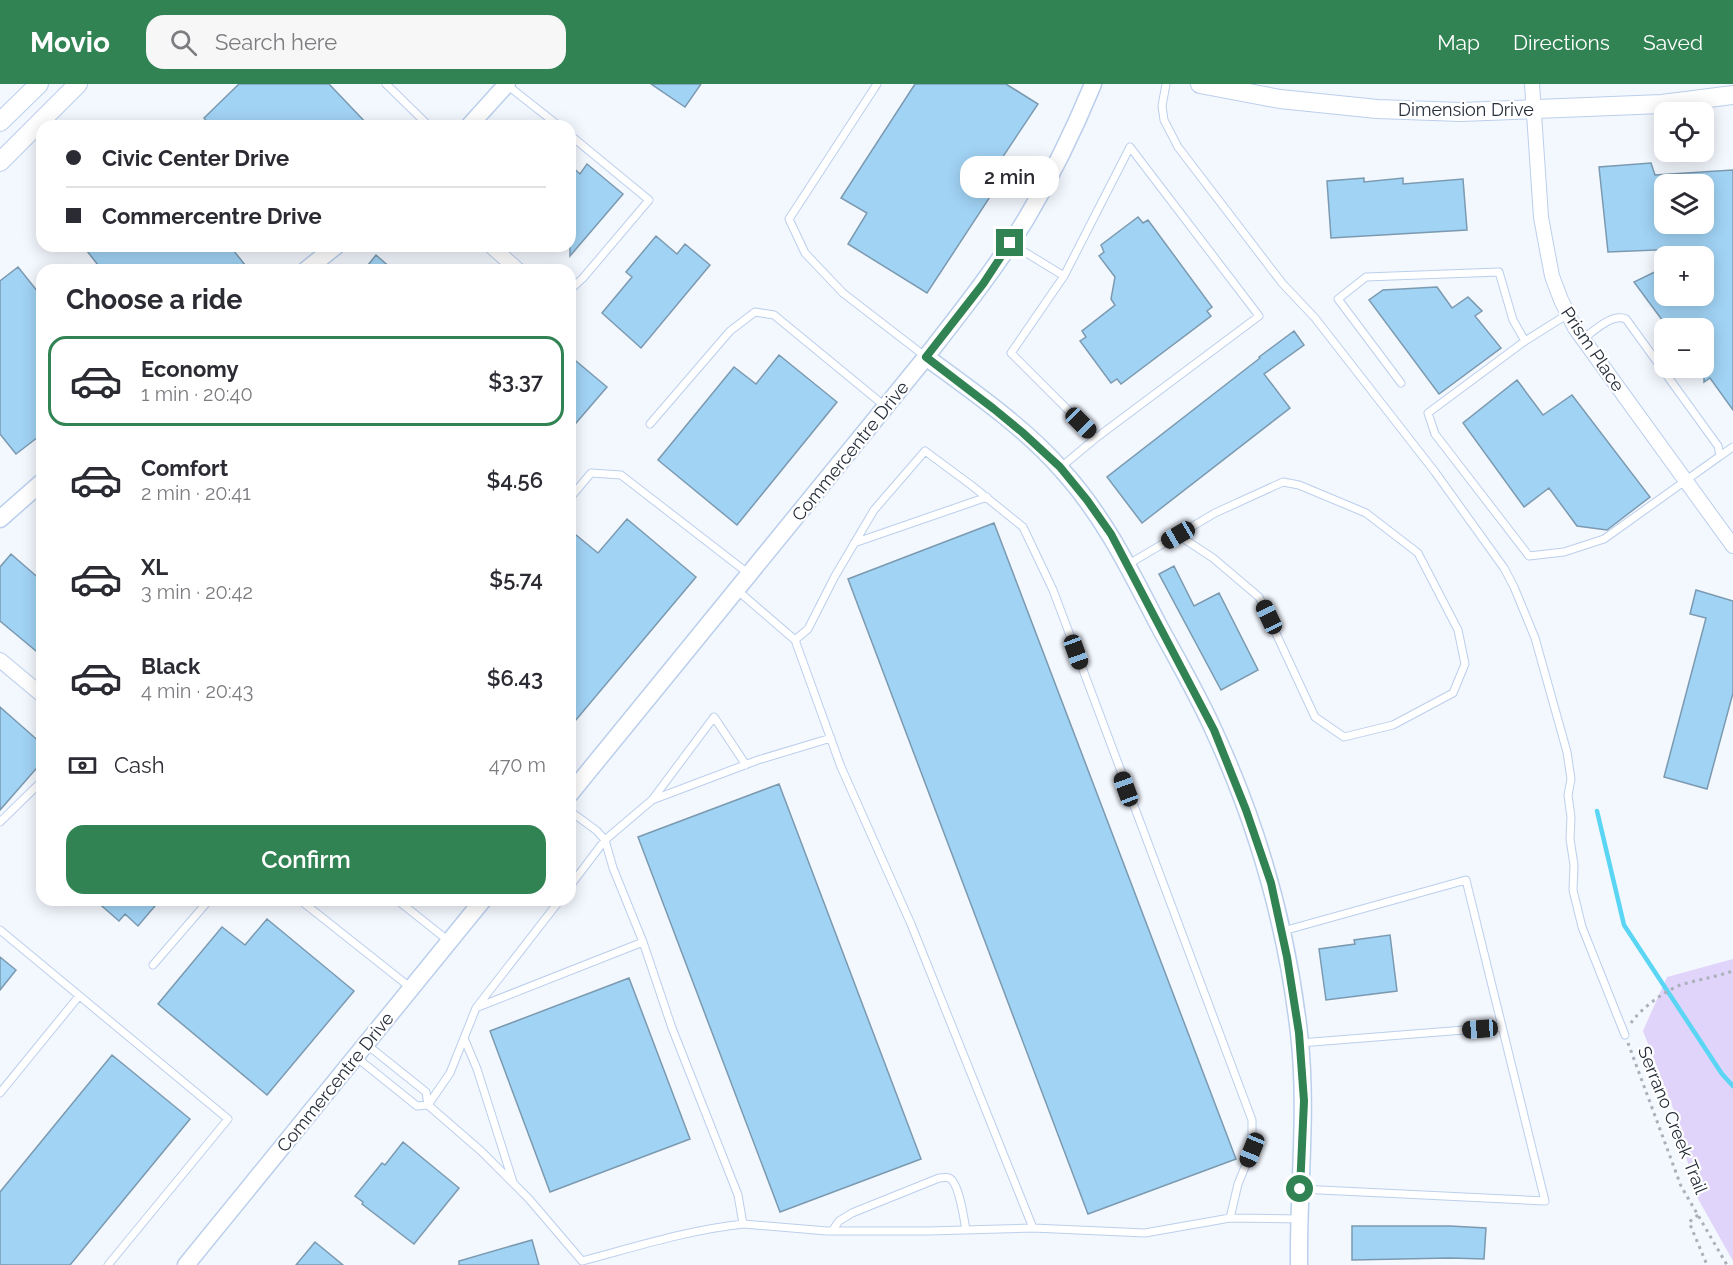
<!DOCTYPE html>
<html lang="en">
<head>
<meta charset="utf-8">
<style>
  :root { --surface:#fff; --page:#f7f7f7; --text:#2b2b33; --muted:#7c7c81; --line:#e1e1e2; --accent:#328353 }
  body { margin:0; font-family:Raleway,sans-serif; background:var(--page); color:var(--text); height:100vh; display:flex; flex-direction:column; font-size:22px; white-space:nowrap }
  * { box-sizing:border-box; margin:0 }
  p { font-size:20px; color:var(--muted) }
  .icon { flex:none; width:33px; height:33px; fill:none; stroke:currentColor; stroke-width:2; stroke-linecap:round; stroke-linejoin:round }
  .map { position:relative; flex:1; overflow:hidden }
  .sheet { position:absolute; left:36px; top:180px; width:540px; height:642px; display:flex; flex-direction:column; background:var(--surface); border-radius:18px; box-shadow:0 3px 15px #0003 }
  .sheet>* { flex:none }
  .guide { position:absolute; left:36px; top:36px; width:540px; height:132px; border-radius:18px; box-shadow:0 3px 15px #0003; display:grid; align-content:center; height:132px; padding:0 30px; background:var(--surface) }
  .controls { position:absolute; left:1654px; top:18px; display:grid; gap:12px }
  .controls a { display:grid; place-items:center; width:60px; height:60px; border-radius:12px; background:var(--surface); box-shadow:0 3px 15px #0003; font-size:30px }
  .end { position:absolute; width:27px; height:27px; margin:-14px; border:8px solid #328353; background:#fff; box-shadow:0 0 0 3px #fff }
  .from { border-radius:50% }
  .bubble { position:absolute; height:42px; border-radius:18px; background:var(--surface); box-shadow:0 3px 15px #0003; font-size:20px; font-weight:600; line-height:42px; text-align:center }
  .car { position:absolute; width:18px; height:36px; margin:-18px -9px; border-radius:8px; box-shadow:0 0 4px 2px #0007; background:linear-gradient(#222 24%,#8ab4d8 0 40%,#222 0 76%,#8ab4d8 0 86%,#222 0) }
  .guide b { display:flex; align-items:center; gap:21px; height:57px; font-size:22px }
  .guide b+b { border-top:2px solid var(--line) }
  .guide i { width:15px; height:15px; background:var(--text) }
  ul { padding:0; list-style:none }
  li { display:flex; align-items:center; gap:18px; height:90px; margin:0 12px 9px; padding:0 18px; border:3px solid transparent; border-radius:18px }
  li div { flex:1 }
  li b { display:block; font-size:22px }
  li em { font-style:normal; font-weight:600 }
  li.selected { border-color:var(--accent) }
  li>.icon { width:54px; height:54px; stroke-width:1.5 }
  h2 { padding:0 30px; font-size:27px; line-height:72px }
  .pay { display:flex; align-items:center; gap:15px; height:66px; padding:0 30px; font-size:22px }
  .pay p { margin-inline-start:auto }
  .cta { display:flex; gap:12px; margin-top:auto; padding:12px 30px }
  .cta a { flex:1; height:69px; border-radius:18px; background:var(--accent); color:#fff; font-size:24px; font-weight:600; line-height:69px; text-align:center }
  header { display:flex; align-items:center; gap:36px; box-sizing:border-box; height:84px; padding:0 30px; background:var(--accent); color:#fff }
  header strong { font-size:28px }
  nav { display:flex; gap:33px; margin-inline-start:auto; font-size:21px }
  .search { width:420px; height:54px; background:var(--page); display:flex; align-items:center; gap:15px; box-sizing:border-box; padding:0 21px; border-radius:18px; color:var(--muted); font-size:22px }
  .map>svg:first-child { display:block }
  .green { fill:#e1d4fb }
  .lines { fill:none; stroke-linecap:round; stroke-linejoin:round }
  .stream { stroke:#5ad6f4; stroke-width:4.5 }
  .building { fill:#a1d3f5; stroke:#7b9ab0; stroke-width:1.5; fill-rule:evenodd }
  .service-casing { stroke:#bbcfed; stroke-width:9 }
  .minor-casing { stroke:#bbcfed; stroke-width:16 }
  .tertiary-casing { stroke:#bbcfed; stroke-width:19 }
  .secondary-casing { stroke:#bbcfed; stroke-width:20 }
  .path { stroke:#abb0b9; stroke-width:3; stroke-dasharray:3 4.5; stroke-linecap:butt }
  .service { stroke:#fff; stroke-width:7 }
  .minor { stroke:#fff; stroke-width:14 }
  .tertiary { stroke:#fff; stroke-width:16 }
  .secondary { stroke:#fff; stroke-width:18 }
  .route { stroke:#328353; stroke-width:8 }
  .labels { text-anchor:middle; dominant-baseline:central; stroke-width:4.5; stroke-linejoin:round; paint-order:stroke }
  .street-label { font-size:18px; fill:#262e3a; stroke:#fff }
</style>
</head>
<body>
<header>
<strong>Movio</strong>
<div class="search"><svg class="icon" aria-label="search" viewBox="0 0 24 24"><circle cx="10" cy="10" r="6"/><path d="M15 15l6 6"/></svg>Search here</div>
<nav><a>Map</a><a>Directions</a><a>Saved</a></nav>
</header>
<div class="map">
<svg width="1733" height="1181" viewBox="0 0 1733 1181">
  <rect width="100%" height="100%" fill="#f3f7fe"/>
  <path class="green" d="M1733 875V1177L1697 1113 1673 1024 1643 947 1667 893Z"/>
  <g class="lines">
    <path class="stream" d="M1597 727 1624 841 1722 990 1733 1002"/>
  </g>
  <path class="building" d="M239 0H329L369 42H211L204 34Z
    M651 0H701L685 23Z
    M915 0H1006L1038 20 994 86 1003 93 927 209 848 160 867 129 841 114Z
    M1651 79 1655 91 1733 86V326L1710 294 1704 298V244H1668L1634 198 1665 183V212H1704L1705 164 1608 168 1599 83ZM1665 100H1704V140H1665Z
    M587 80 623 110 570 172V81L580 90Z
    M1364 94V98L1403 94V100L1463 95 1467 146 1331 154 1327 97Z
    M1138 133 1143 139 1148 136 1212 223 1207 227 1211 232 1121 300 1117 295 1111 299 1080 257 1086 253 1082 247 1115 221 1111 215 1115 193 1099 172 1104 168 1101 161Z
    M656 152 677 170 685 160 710 181 641 264 602 229 632 193 626 188Z
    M83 162H230L249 186H102Z
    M376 171 393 186H364Z
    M18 183 42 213V350L16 370 0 350V197Z
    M1437 203 1452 224 1468 213 1482 227 1475 232 1501 264 1439 310 1369 216 1383 206Z
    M1294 247 1304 261 1264 290 1290 324 1142 439 1107 393 1260 274 1259 273Z
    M779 271 837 318 737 441 658 376 734 283 756 300Z
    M570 272 607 303 570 346Z
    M1517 296 1543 331 1572 311 1650 413 1607 446 1577 442 1549 404 1524 423 1463 339Z
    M627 435 696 493 570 643V446L598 469Z
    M994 439 1236 1075 1088 1130 848 495Z
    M11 470 42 497V572L0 537V483Z
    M1174 482 1194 522 1219 509 1258 586 1221 606 1159 490Z
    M1696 506 1733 517V609L1707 705 1664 693 1706 534 1690 530Z
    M0 623 42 660V678L0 726Z
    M779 700 921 1075 780 1128 638 753Z
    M95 816H160L138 842 125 830 119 837Z
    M267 835 354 907 267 1011 158 920 222 843 245 861Z
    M1390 851 1397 907 1326 916 1319 865 1355 860 1354 856Z
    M0 873 16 886 0 906Z
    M629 894 690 1055 550 1108 490 947Z
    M112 971 190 1035 70 1181H0V1108Z
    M403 1058 459 1104 414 1160 362 1120 363 1118 355 1112 382 1079 385 1081Z
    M1352 1142H1450L1486 1144 1484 1175 1450 1174 1352 1176Z
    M532 1156 539 1181H459V1177Z
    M315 1158 343 1181H296Z"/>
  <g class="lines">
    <defs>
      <path id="service" d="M386 0 429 42
        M877 0 789 135 805 169 843 209 926 273
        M1166 0 1162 22 1164 36 1178 63 1282 199 1315 234 1435 388 1504 484 1514 503 1535 554 1567 668 1571 695 1568 711 1571 733 1570 755 1574 781 1573 806 1582 843 1625 951
        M507 1 559 42
        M570 51 649 116 583 194 570 206
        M1010 159 1064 192 1011 269 1096 354 1259 232 1130 63 1064 192
        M1525 257 1428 329 1435 350 1529 472 1564 468 1604 455 1720 372 1718 362 1626 235C1612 229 1594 247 1583 255
        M1401 299 1338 215 1366 193 1499 188 1513 236 1525 257 1568 230
        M650 340 730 247 755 228 774 231 886 323
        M1720 372 1733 363
        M1061 383 1096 354
        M570 414 591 389 621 391 749 490
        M854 459 987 413
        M1127 481 1215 429 1283 398 1299 401 1366 429 1418 469 1458 546 1465 580 1453 609 1393 641 1344 653 1315 633 1259 513 1213 474 1178 451
        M737 506 795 556 841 683 911 840 1033 1144 928 1147H827L743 1140
        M795 556 808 545 835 492 874 426 925 367 971 401 1023 443 1053 506 1252 1036V1066L1238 1100 1230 1134
        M652 716 714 633 746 681
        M0 738 42 697
        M570 802 605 756 652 716 758 676 831 654
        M300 816 411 904
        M397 816 450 858
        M560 816 476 924 450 989 428 1021 481 1067 529 1115 582 1177C635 1163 688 1146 743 1140L738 1111 672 944 643 858 613 784 605 756 597 747 570 727
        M0 846 228 1035 108 1181
        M1283 847 1466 796 1545 1117 1300 1105
        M153 881 209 816
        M478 923 643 858
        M464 954 477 985 513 1098
        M1300 959 1502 943
        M356 973 417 1022 428 1021 426 1008 366 960
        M0 1009 79 912
        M1033 1144 1145 1149 1230 1134 1299 1135
        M832 1147 839 1137 852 1129 939 1094C941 1094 947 1093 949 1094 959 1098 964 1135 966 1146"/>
      <path id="minor" d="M1532 0 1541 133 1545 155 1552 192 1561 216 1575 244 1733 462
        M491 162 518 186
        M0 576 42 611"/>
      <path id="tertiary" d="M469 42 507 0
        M306 186 336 162
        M926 273C972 307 1023 342 1061 385 1104 432 1130 486 1159 542 1178 577 1198 611 1214 647 1258 742 1287 845 1299 949 1308 1026 1298 1104 1299 1181
        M0 435 42 398
        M570 710 926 273C961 228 996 184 1026 135 1051 93 1074 46 1093 0
        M186 1181 483 816"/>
      <path id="secondary" d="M1200 0 1280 15 1377 25 1461 28 1662 20 1733 11
        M0 38 39 0
        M0 78 78 0"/>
    </defs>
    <use href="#service" class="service-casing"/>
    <use href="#minor" class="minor-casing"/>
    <use href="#tertiary" class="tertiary-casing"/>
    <use href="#secondary" class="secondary-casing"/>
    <path class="path" d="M1631 939C1641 924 1669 903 1687 899 1703 895 1718 892 1733 887
      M1628 959 1681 1102 1727 1181
      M1698 1131 1689 1138 1707 1181"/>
    <use href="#service" class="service"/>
    <use href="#minor" class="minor"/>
    <use href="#tertiary" class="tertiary"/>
    <use href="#secondary" class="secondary"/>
  </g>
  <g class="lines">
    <path class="route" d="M1010 159 983 200 926 273 994 325 1022 348 1060 383 1087 416 1111 450 1214 646 1246 726 1271 799 1287 873 1299 949 1304 1017 1300 1105"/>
  </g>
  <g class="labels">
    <g class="street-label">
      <text x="1466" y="25">Dimension Drive</text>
      <text transform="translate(1593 265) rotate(56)">Prism Place</text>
      <text transform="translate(850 367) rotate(-51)">Commercentre Drive</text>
      <text transform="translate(335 998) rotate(-51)">Commercentre Drive</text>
      <text transform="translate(1673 1036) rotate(68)">Serrano Creek Trail</text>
    </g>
  </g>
</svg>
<div class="controls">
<a><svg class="icon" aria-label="locate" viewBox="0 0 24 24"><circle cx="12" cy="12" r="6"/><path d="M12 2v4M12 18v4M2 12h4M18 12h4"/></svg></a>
<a><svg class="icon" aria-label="layers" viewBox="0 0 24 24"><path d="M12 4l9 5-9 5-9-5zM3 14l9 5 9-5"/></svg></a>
<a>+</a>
<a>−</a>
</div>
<i class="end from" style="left:1300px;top:1105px"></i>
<i class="end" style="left:1010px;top:159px"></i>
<div class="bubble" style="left:960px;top:72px;width:99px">2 min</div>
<i class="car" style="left:1081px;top:339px;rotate:135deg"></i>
<i class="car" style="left:1178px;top:451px;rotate:240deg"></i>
<i class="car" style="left:1269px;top:533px;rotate:335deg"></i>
<i class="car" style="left:1076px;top:568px;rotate:160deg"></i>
<i class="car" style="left:1126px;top:705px;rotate:340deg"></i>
<i class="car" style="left:1480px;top:945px;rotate:266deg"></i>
<i class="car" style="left:1252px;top:1066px;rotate:202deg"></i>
<div class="guide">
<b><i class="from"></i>Civic Center Drive</b>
<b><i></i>Commercentre Drive</b>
</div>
<section class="sheet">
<h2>Choose a ride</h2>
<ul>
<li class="selected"><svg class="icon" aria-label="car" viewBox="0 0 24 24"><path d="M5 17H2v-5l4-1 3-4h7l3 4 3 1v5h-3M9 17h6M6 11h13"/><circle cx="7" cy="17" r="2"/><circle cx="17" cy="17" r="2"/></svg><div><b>Economy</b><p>1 min · 20:40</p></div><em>$3.37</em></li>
<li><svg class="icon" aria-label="car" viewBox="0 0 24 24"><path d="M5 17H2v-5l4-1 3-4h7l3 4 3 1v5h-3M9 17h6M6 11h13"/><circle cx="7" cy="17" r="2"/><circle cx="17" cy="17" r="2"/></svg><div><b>Comfort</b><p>2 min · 20:41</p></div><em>$4.56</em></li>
<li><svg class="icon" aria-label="car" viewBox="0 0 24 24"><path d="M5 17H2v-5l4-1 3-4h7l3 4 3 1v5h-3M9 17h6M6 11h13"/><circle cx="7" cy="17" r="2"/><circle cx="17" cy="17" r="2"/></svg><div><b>XL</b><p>3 min · 20:42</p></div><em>$5.74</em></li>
<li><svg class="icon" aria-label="car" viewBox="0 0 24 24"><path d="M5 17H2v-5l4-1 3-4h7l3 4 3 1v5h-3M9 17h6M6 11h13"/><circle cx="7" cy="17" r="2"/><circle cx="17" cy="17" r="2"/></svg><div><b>Black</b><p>4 min · 20:43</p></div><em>$6.43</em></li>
</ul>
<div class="pay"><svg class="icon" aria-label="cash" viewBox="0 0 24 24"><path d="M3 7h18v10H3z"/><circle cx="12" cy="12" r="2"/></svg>Cash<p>470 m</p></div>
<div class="cta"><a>Confirm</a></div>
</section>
</div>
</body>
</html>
